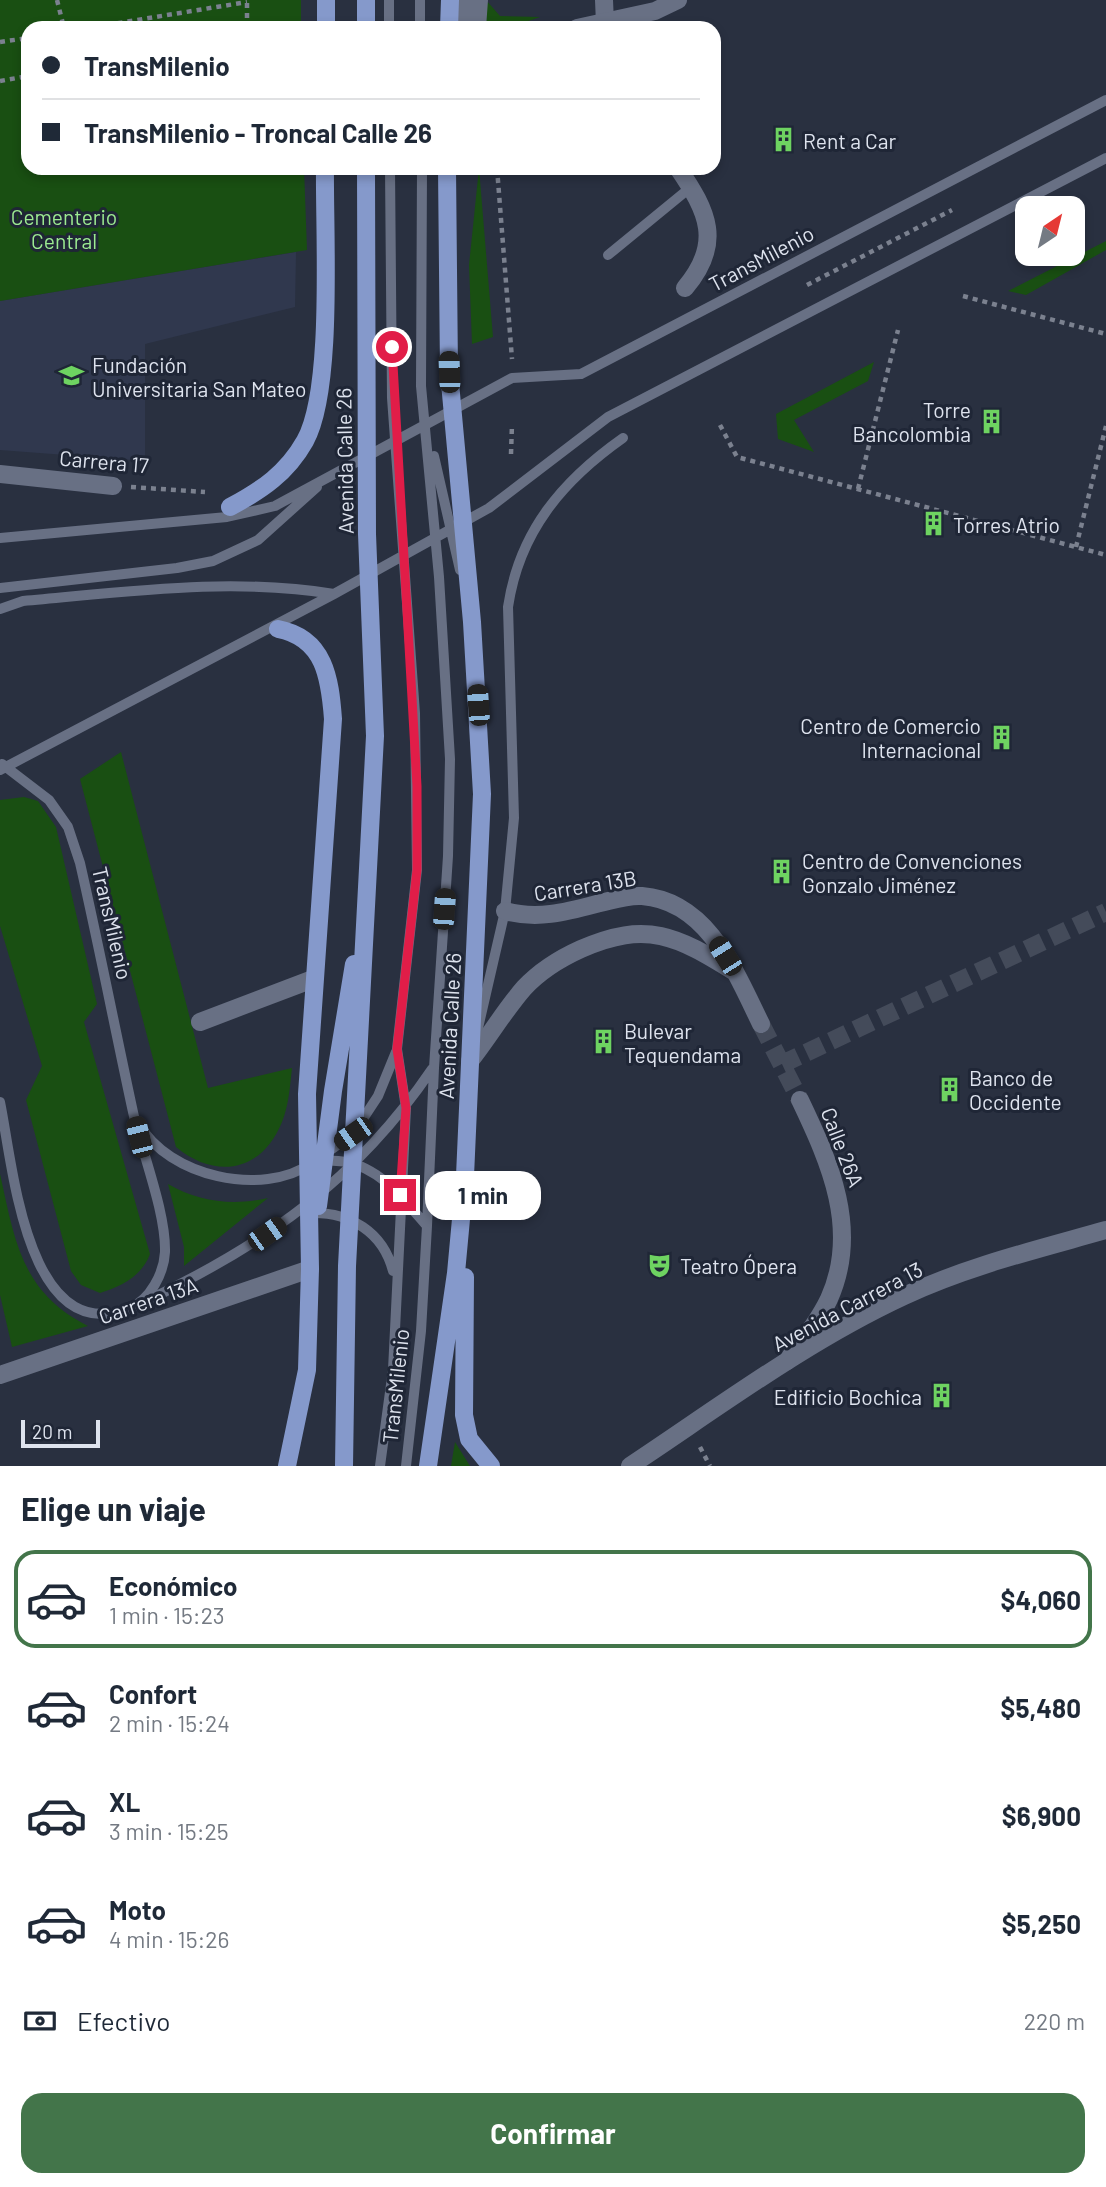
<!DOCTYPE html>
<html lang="es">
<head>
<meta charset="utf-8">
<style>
  :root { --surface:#fff; --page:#f6f6f7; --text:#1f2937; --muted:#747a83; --line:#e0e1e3; --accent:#43754a }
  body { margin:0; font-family:Barlow,sans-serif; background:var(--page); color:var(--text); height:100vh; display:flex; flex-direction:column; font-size:26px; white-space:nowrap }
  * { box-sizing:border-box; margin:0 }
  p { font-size:23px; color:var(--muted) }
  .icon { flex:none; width:38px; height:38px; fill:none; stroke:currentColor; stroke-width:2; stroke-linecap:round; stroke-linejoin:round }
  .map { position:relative; height:1466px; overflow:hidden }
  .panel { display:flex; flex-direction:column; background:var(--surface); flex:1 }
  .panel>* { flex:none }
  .top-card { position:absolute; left:21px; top:21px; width:700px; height:154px; border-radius:21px; box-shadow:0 4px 10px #0003; display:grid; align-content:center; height:154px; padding:0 21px; background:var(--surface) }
  .needle { width:46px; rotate:35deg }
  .fabs { position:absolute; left:1015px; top:196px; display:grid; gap:14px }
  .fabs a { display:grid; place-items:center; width:70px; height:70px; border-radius:14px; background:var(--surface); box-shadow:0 4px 10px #0003; font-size:35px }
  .scale { position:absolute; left:21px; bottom:18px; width:79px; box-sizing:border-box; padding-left:7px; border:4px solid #dee3ee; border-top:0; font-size:19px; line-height:24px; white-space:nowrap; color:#dee3ee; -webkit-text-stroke:5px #1f2636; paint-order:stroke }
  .end { position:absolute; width:32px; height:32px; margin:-16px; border:9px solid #e11d48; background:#fff; box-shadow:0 0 0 4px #fff }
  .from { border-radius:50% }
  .bubble { position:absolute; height:49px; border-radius:21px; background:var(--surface); box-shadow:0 4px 10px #0003; font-size:23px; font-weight:700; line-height:49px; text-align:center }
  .car { position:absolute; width:21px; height:42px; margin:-21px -10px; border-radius:9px; box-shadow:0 0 5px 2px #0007; background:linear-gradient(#222 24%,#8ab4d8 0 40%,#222 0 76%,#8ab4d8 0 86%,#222 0) }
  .top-card b { display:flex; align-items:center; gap:24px; height:66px; font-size:26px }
  .top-card b+b { border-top:2px solid var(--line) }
  .top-card i { width:18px; height:18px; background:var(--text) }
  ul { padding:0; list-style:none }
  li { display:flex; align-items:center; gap:21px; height:98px; margin:0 14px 10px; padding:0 7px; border:4px solid transparent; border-radius:21px }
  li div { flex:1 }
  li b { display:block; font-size:26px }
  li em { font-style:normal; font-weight:700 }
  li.active { border-color:var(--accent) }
  li>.icon { width:63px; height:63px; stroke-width:1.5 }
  h2 { padding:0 21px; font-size:32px; line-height:84px }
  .pay { display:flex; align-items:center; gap:18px; height:77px; padding:0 21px; font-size:26px }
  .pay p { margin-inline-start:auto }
  .action { display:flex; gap:14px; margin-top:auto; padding:14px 21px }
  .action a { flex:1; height:80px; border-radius:21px; background:var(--accent); color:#fff; font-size:28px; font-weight:700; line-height:80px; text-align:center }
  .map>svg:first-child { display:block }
  .built { fill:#30384e }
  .green { fill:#194f12 }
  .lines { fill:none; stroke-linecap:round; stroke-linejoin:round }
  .minor-tunnel { stroke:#444b5a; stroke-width:18; stroke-dasharray:18 9; stroke-linecap:butt }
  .path { stroke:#7b818f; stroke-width:4.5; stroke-dasharray:5 5; stroke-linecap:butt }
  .service { stroke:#687084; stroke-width:10 }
  .pedestrian { stroke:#687084; stroke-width:16 }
  .minor { stroke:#687084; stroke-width:18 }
  .tertiary { stroke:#687084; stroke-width:18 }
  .secondary { stroke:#687084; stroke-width:18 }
  .primary { stroke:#8599cb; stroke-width:18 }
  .route { stroke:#e11d48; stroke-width:9 }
  .labels { text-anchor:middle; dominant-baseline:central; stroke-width:6; stroke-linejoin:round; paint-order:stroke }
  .poi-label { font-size:21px; fill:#dee3ee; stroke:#1f2636; text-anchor:start }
  .park-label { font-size:21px; fill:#9ceb91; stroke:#1f2636 }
  .street-label { font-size:21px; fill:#dee3ee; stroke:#1f2636 }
</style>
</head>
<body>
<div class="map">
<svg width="1106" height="1466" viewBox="0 0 1106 1466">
  <rect width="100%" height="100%" fill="#293040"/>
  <path class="built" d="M296 252 295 307 145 344V461L0 450V301Z"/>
  <path class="green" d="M0 0H301V28H28V168H304L307 250 0 301Z
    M486 0 500 16 540 17 507 28H478Z
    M479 168 493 337 472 344 469 265Z
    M1106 241V250L1026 295 1008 291Z
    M874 362 868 381 794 420 814 452 778 439 776 414Z
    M121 752 208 1088 292 1068C290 1085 289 1105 282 1122 262 1172 216 1180 176 1147L80 779Z
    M24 797 38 801 56 827 97 1004 84 1022 150 1254C142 1276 122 1286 100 1293L81 1285 71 1271 26 1100 42 1066 0 926V800Z
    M0 1174C15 1241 21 1292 88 1326L12 1347 0 1295Z
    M168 1184C199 1202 233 1206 268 1198L184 1266V1247Z
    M455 1442 470 1466H451Z"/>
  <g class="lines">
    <path class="minor-tunnel" d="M761 1024 800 1100
      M782 1064 1106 912"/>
    <path class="path" d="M57 0 64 28
      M88 28 247 2
      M247 28V1
      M0 42 28 38
      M0 81 28 76
      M497 168 512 359
      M807 285 952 210
      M963 296 1106 334
      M720 425 737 457 1106 555
      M511 454 512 424
      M131 487 205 492
      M858 489 898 330
      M1076 547 1106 426
      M700 1447 710 1466"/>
    <path class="service" d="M389 0V28
      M420 0V28
      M608 255 691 187
      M434 456 460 570
      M0 538 227 517 275 506 512 378 581 374 1106 100
      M0 588 177 568 213 561 258 540 317 487
      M0 609 23 601C126 592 231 577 334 594
      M0 770 334 594 489 508 608 417 1106 158
      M478 1028 505 911 514 818 508 607C519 532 562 481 623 438
      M0 1102C13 1164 26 1349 130 1308 150 1300 164 1273 165 1252 166 1212 142 1153 133 1112 115 1029 99 946 80 863L68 827 49 800 2 764
      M139 1124C168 1176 262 1198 312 1163
      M325 1154 353 1134 378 1096 396 1052
      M319 1162C369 1153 398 1193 427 1226
      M311 1213C350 1212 383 1232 393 1271
      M144 1302C264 1245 356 1181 432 1069
      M380 1466 393 1370 406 1108 397 1049 417 870 415 713 392 398 390 168
      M406 1466 421 1331 427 1226 434 1068 448 856 450 759 439 577 421 386 422 168"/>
    <path class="pedestrian" d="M465 28V0
      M478 28 480 0"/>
    <path class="minor" d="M604 0 605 23
      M0 474 113 486
      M505 911C538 920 566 912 600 903 613 900 628 895 642 896 708 901 736 973 761 1024
      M200 1022 313 979
      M470 1061C489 1037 504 1011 524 988 539 972 561 958 581 949 647 920 677 936 735 972
      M787 1361C802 1341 818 1322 829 1299 860 1230 830 1163 800 1100
      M0 1375 310 1269"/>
    <path class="tertiary" d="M577 28 655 11 678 0
      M678 168C708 212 723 243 685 288"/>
    <path class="secondary" d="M630 1466C719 1407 807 1341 904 1296 968 1266 1039 1249 1106 1230"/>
    <path class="primary" d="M366 0V28
      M326 28V0
      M449 28 450 0
      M230 507C262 490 287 473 305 441 334 390 324 231 325 168
      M278 629C325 638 330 679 333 719L307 1094 310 1269 307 1370 287 1466
      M318 1206 333 1091 354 964
      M465 1277 464 1415 469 1439 491 1466
      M344 1466 347 1266 375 736 367 534 366 168
      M428 1466 456 1273 465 1176 482 794 472 622 449 372 447 168"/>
  </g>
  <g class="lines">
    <path class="route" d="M392 347 417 786V870L397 1049 406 1108 400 1195"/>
  </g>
  <defs>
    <symbol id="building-bare" viewBox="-9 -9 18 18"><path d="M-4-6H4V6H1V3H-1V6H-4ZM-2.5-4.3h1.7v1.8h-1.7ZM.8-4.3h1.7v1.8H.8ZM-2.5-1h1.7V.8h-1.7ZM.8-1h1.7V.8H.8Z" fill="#6ed361" stroke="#1f2636" stroke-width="2.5" paint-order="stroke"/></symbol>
    <symbol id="university-bare" viewBox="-9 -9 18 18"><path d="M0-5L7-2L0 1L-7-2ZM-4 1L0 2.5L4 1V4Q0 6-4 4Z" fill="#6ed361" stroke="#1f2636" stroke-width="2.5" paint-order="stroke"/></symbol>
    <symbol id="theatre-bare" viewBox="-9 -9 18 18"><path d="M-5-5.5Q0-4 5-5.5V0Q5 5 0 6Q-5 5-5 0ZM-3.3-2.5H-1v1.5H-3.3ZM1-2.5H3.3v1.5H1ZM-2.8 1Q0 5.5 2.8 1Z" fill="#6ed361" stroke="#1f2636" stroke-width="2.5" paint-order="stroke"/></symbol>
  </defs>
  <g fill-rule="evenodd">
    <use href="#building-bare" x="766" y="122" width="35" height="35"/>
    <use href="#university-bare" x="54" y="358" width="35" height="35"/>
    <use href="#building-bare" x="974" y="404" width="35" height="35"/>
    <use href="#building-bare" x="916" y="506" width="35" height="35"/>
    <use href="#building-bare" x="984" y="720" width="35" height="35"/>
    <use href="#building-bare" x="764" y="854" width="35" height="35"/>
    <use href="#building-bare" x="586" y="1024" width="35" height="35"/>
    <use href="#building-bare" x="932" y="1072" width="35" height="35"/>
    <use href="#theatre-bare" x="642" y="1248" width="35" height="35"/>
    <use href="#building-bare" x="924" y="1378" width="35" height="35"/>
  </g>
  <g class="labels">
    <g class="poi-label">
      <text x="803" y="140">Rent a Car</text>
      <text x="92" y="364">Fundación<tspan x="92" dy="24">Universitaria San Mateo</tspan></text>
      <text x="971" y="409" text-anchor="end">Torre<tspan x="971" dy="24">Bancolombia</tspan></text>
      <text x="953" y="524">Torres Atrio</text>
      <text x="981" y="725" text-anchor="end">Centro de Comercio<tspan x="981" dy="24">Internacional</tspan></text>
      <text x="802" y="860">Centro de Convenciones<tspan x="802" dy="24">Gonzalo Jiménez</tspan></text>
      <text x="624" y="1030">Bulevar<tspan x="624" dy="24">Tequendama</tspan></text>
      <text x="969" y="1077">Banco de<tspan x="969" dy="24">Occidente</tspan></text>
      <text x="680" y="1265">Teatro Ópera</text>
      <text x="922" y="1396" text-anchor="end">Edificio Bochica</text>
    </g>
    <g class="park-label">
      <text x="64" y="216">Cementerio<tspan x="64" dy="24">Central</tspan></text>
    </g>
    <g class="street-label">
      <text transform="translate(761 258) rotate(-28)">TransMilenio</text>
      <text transform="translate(104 461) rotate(5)">Carrera 17</text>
      <text transform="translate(344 461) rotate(-91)">Avenida Calle 26</text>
      <text transform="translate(585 885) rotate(-9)">Carrera 13B</text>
      <text transform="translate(113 923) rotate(77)">TransMilenio</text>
      <text transform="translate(449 1026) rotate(-87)">Avenida Calle 26</text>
      <text transform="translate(843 1147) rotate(69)">Calle 26A</text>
      <text transform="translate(148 1300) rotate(-19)">Carrera 13A</text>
      <text transform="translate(847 1306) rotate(-28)">Avenida Carrera 13</text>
      <text transform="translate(395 1386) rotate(-84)">TransMilenio</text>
    </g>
  </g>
</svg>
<div class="fabs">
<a><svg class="needle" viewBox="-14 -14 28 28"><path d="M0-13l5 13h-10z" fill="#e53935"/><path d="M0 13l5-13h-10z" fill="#747a83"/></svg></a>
</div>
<div class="scale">20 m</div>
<i class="end from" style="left:392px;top:347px"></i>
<i class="end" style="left:400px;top:1195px"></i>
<div class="bubble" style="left:425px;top:1171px;width:116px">1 min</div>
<i class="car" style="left:449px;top:372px;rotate:358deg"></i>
<i class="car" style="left:478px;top:705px;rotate:356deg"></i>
<i class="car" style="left:444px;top:909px;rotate:4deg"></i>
<i class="car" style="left:725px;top:956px;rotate:328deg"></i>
<i class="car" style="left:353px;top:1134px;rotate:235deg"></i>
<i class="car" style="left:139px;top:1137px;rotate:346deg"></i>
<i class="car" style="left:267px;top:1234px;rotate:55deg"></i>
<div class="top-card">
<b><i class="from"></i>TransMilenio</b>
<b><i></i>TransMilenio - Troncal Calle 26</b>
</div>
</div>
<section class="panel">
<h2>Elige un viaje</h2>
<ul>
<li class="active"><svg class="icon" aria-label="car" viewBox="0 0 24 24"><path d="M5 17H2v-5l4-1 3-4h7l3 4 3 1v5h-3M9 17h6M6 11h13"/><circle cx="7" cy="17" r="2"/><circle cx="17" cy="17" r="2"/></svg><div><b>Económico</b><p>1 min · 15:23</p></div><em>$4,060</em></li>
<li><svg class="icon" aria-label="car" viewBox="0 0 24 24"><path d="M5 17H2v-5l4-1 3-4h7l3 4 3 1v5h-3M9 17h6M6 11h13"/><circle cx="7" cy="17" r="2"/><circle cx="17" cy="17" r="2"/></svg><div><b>Confort</b><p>2 min · 15:24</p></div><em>$5,480</em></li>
<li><svg class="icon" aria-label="car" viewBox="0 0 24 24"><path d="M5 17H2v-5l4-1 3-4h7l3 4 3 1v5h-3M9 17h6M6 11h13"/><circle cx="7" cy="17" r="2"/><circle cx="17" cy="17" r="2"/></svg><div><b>XL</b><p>3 min · 15:25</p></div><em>$6,900</em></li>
<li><svg class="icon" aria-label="car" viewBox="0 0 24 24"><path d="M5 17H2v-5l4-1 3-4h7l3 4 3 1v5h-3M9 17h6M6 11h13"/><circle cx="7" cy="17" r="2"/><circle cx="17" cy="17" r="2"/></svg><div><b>Moto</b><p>4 min · 15:26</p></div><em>$5,250</em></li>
</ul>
<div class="pay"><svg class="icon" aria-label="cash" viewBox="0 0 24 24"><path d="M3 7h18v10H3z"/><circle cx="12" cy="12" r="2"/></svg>Efectivo<p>220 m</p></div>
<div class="action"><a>Confirmar</a></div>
</section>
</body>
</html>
